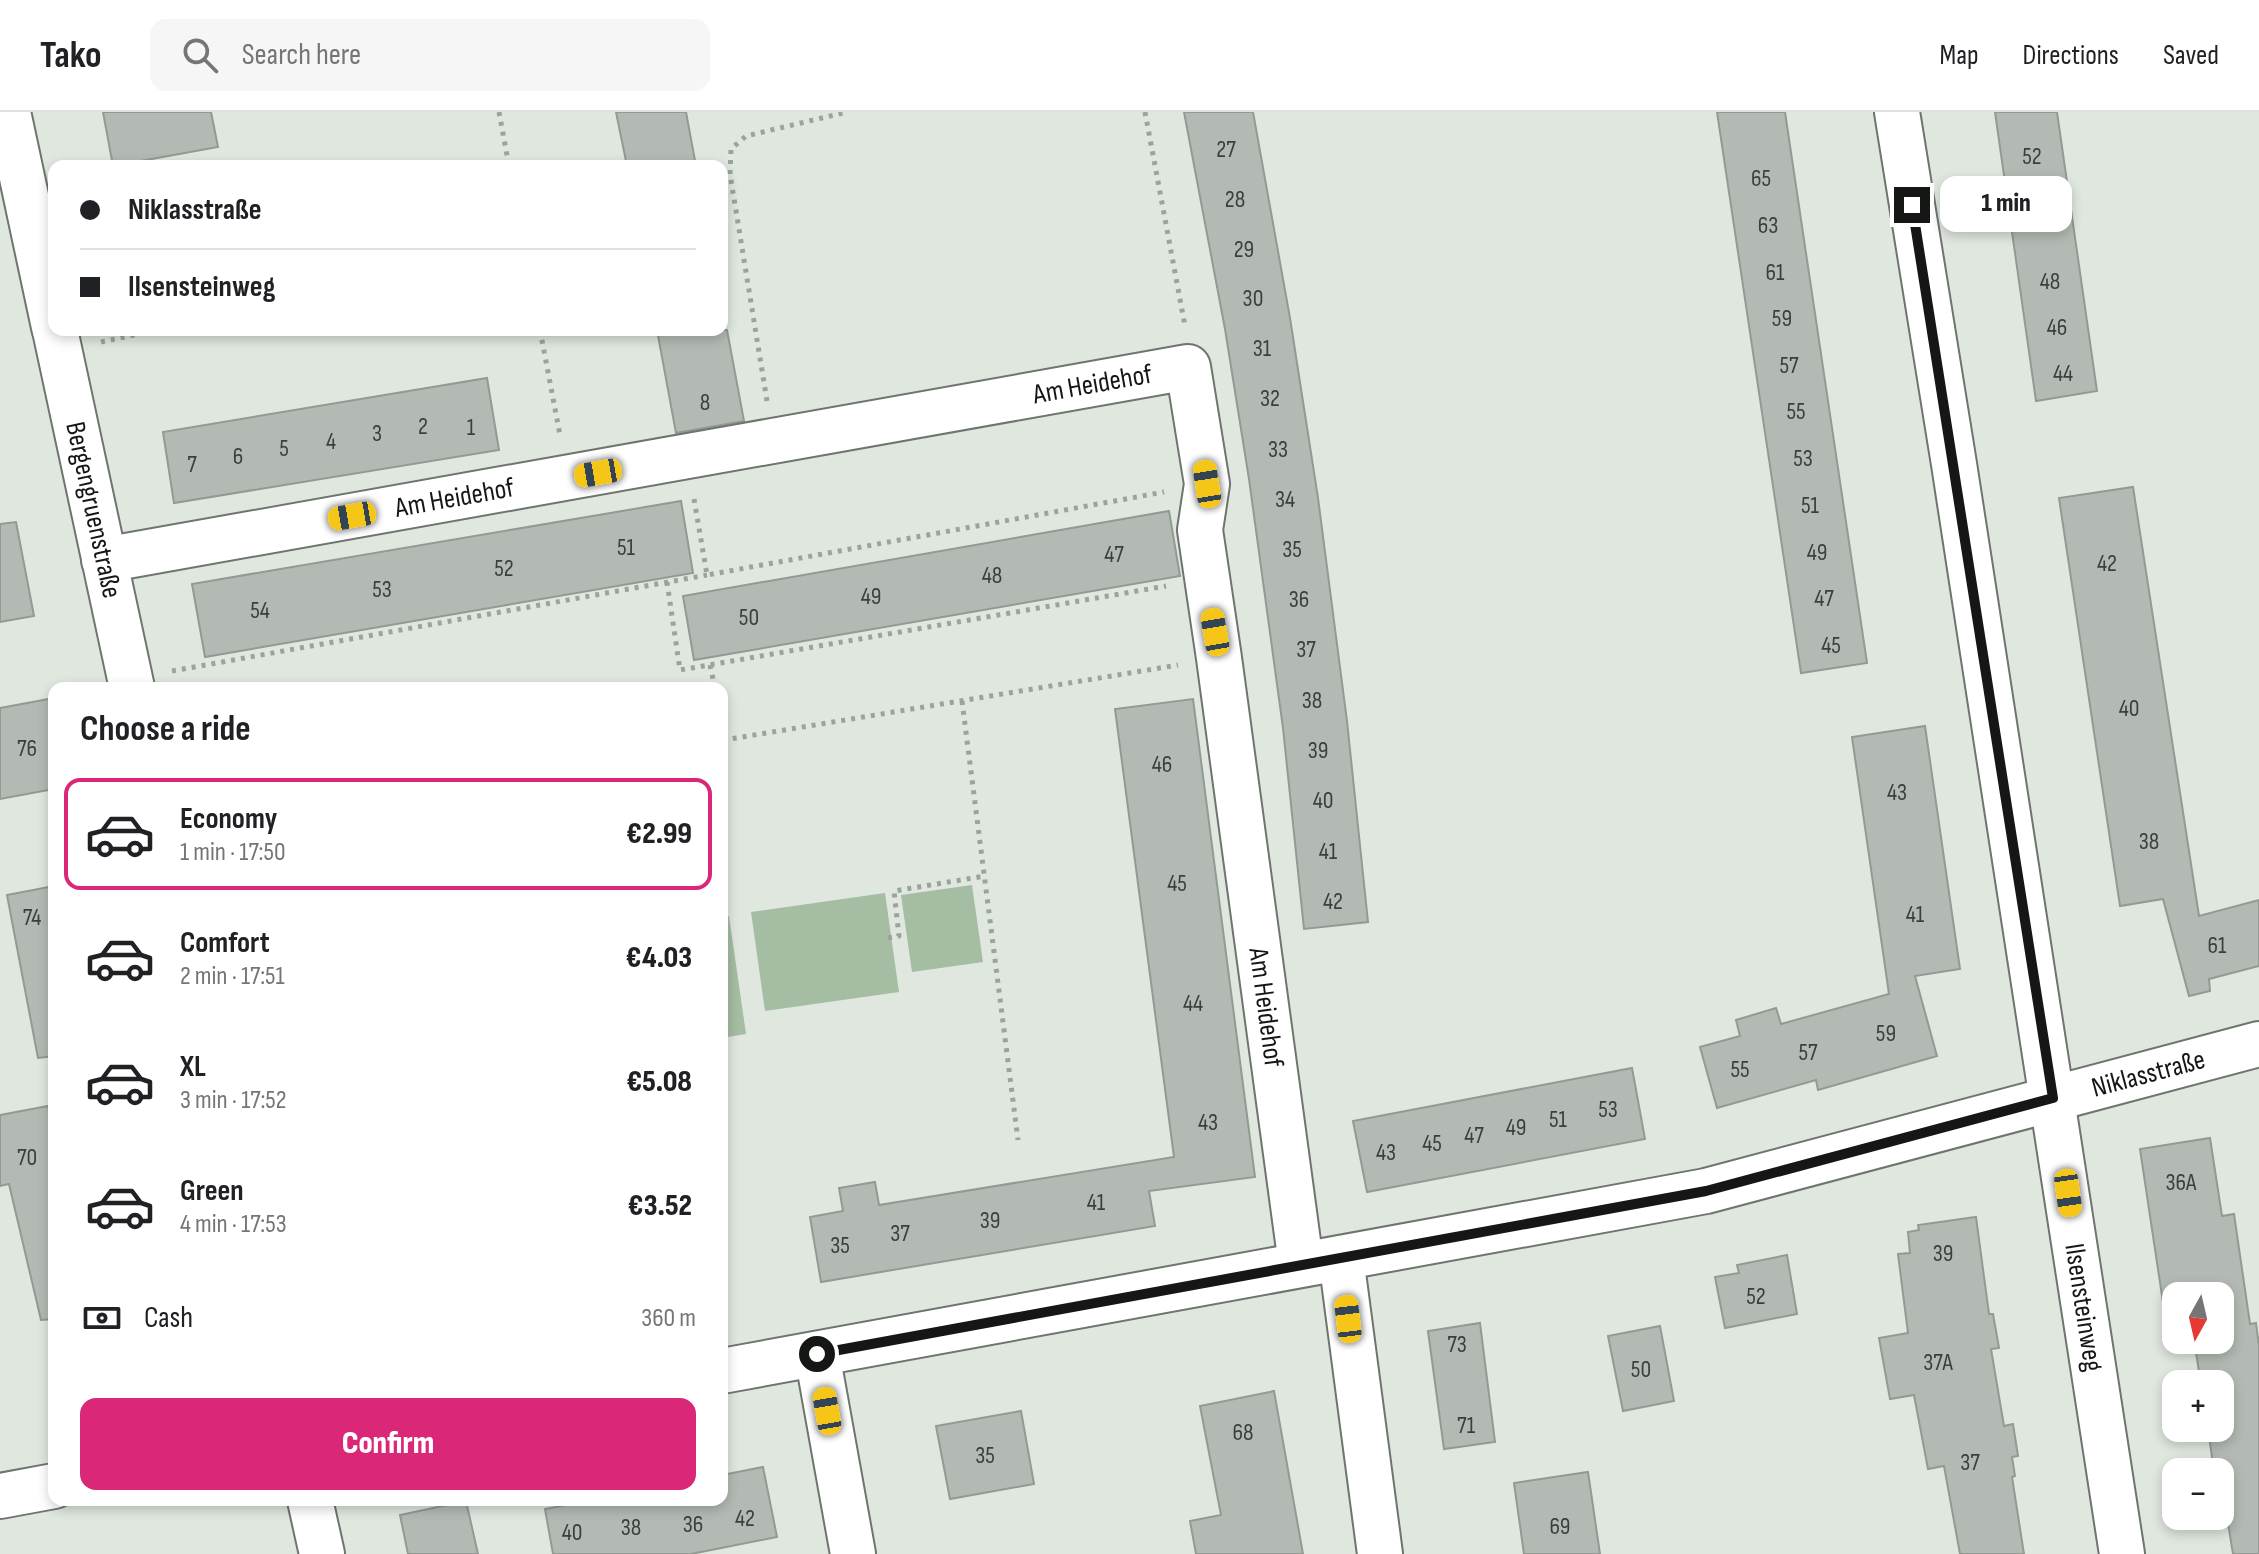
<!DOCTYPE html>
<html lang="en">
<head>
<meta charset="utf-8">
<style>
  :root { --surface:#fff; --page:#f6f6f6; --text:#202124; --muted:#757577; --line:#e0e0e0; --accent:#db2777 }
  body { margin:0; font-family:"Sofia Sans Condensed",sans-serif; background:var(--page); color:var(--text); height:100vh; display:flex; flex-direction:column; font-size:30px; white-space:nowrap }
  * { box-sizing:border-box; margin:0 }
  p { font-size:26px; color:var(--muted) }
  .icon { flex:none; width:44px; height:44px; fill:none; stroke:currentColor; stroke-width:2; stroke-linecap:round; stroke-linejoin:round }
  .map { position:relative; flex:1; overflow:hidden }
  .side { position:absolute; left:48px; top:570px; width:680px; height:824px; display:flex; flex-direction:column; background:var(--surface); border-radius:16px; box-shadow:0 4px 12px #0003 }
  .side>* { flex:none }
  .top-card { position:absolute; left:48px; top:48px; width:680px; height:176px; border-radius:16px; box-shadow:0 4px 12px #0003; display:grid; align-content:center; height:176px; padding:0 32px; background:var(--surface) }
  .needle { width:52px; rotate:188deg }
  .buttons { position:absolute; left:2162px; top:1170px; display:grid; gap:16px }
  .buttons a { display:grid; place-items:center; width:72px; height:72px; border-radius:16px; background:var(--surface); box-shadow:0 4px 12px #0003; font-size:40px }
  .end { position:absolute; width:36px; height:36px; margin:-18px; border:10px solid #141714; background:#fff; box-shadow:0 0 0 4px #fff }
  .from { border-radius:50% }
  .bubble { position:absolute; height:56px; border-radius:16px; background:var(--surface); box-shadow:0 4px 12px #0003; font-size:26px; font-weight:800; line-height:56px; text-align:center }
  .car { position:absolute; width:24px; height:48px; margin:-24px -12px; border-radius:10px; box-shadow:0 0 6px 2px #0007; background:linear-gradient(#f5c518 24%,#345 0 40%,#f5c518 0 76%,#345 0 86%,#f5c518 0) }
  .top-card b { display:flex; align-items:center; gap:28px; height:76px; font-size:30px }
  .top-card b+b { border-top:2px solid var(--line) }
  .top-card i { width:20px; height:20px; background:var(--text) }
  ul { padding:0; list-style:none }
  li { display:flex; align-items:center; gap:24px; height:112px; margin:0 16px 12px; padding:0 16px; border:4px solid transparent; border-radius:16px }
  li div { flex:1 }
  li b { display:block; font-size:30px }
  li em { font-style:normal; font-weight:800 }
  li.selected { border-color:var(--accent) }
  li>.icon { width:72px; height:72px; stroke-width:1.5 }
  h2 { padding:0 32px; font-size:36px; line-height:96px }
  .pay { display:flex; align-items:center; gap:20px; height:88px; padding:0 32px; font-size:30px }
  .pay p { margin-inline-start:auto }
  .button { display:flex; gap:16px; margin-top:auto; padding:16px 32px }
  .button a { flex:1; height:92px; border-radius:16px; background:var(--accent); color:#fff; font-size:32px; font-weight:800; line-height:92px; text-align:center }
  header { display:flex; align-items:center; gap:48px; box-sizing:border-box; height:112px; padding:0 40px; background:var(--surface); border-bottom:2px solid var(--line) }
  header strong { font-size:38px }
  nav { display:flex; gap:44px; margin-inline-start:auto; font-size:28px }
  .search { width:560px; height:72px; background:var(--page); display:flex; align-items:center; gap:20px; box-sizing:border-box; padding:0 28px; border-radius:16px; color:var(--muted); font-size:30px }
  .map>svg:first-child { display:block }
  .green { fill:#a5bda3 }
  .building { fill:#b3bab3; stroke:#939a93; stroke-width:2 }
  .lines { fill:none; stroke-linecap:round; stroke-linejoin:round }
  .minor-casing { stroke:#6e756e; stroke-width:48 }
  .path { stroke:#9ca39c; stroke-width:5; stroke-dasharray:4 6; stroke-linecap:butt }
  .minor { stroke:#fff; stroke-width:44 }
  .route { stroke:#141714; stroke-width:10 }
  .labels { text-anchor:middle; dominant-baseline:central; stroke-width:6; stroke-linejoin:round; paint-order:stroke }
  .number-label { font-size:24px; fill:#3c403c }
  .street-label { font-size:28px; fill:#141714; stroke:#dfe7df }
</style>
</head>
<body>
<header>
<strong>Tako</strong>
<div class="search"><svg class="icon" aria-label="search" viewBox="0 0 24 24"><circle cx="10" cy="10" r="6"/><path d="M15 15l6 6"/></svg>Search here</div>
<nav><a>Map</a><a>Directions</a><a>Saved</a></nav>
</header>
<div class="map">
<svg width="2259" height="1442" viewBox="0 0 2259 1442">
  <rect width="100%" height="100%" fill="#dfe7df"/>
  <path class="green" d="M972 773 983 850 912 860 901 783Z
    M885 781 899 880 765 899 751 800Z
    M729 804 746 922 722 926V805Z"/>
  <path class="building" d="M103 0H211L218 35 113 54Z
    M616 0H686L696 54H627Z
    M1184 0H1253L1290 206 1318 386 1347 609 1368 810 1304 817 1283 616 1249 367 1225 217Z
    M1717 0H1785L1867 551 1801 561Z
    M1995 0H2057L2097 279 2036 289Z
    M657 218H727L744 309 676 321Z
    M487 266 499 338 174 391 163 320Z
    M2133 375 2199 804 2259 788V854L2209 867 2210 879 2189 884 2163 787 2120 794 2059 386Z
    M681 389 693 461 205 545 192 472Z
    M1169 399 1180 464 694 548 683 484Z
    M16 410 34 504 0 510V412Z
    M54 586V677L0 687V596Z
    M1193 587 1255 1065 1149 1079 1155 1114 821 1170 810 1105 843 1099 839 1076 875 1070 879 1093 1174 1045 1115 597Z
    M1925 614 1960 857 1915 864 1937 944 1818 978 1816 968 1717 996 1700 935 1740 924 1736 908 1776 896 1781 912 1889 882 1852 625Z
    M54 774V944L38 946 7 783Z
    M1632 956 1645 1027 1367 1080 1353 1009Z
    M48 994 54 1026V1207L41 1208 9 1072 0 1074V1003Z
    M2210 1026 2222 1104 2234 1102 2250 1212 2256 1211 2259 1234V1442H2233L2226 1399H2220V1360H2214L2208 1316H2220V1272H2201L2194 1228H2220V1184H2176V1223L2168 1224 2140 1037Z
    M1976 1105 1989 1202H1993L1999 1236 1991 1237 2004 1314 2013 1312 2018 1344 2012 1345 2015 1364 2012 1365 2024 1442H1960L1944 1354 1928 1357 1914 1283 1890 1287 1879 1226 1908 1221 1898 1142 1910 1141 1908 1120 1919 1118 1918 1113Z
    M1787 1143 1797 1202 1725 1216 1715 1165 1739 1161 1737 1153Z
    M1480 1211 1495 1330 1444 1337 1428 1219Z
    M1660 1214 1674 1289 1623 1299 1608 1224Z
    M1274 1279 1303 1442H1196L1190 1409 1221 1403 1200 1294Z
    M1021 1299 1034 1372 950 1387 936 1314Z
    M763 1355 777 1425 691 1442H553L545 1397 593 1388H722V1363Z
    M1588 1360 1600 1442H1524L1514 1371Z
    M466 1389 478 1442H408L400 1403Z"/>
  <g class="lines">
    <defs>
      <g id="minor">
        <path d="M8 0 54 215"/>
        <path id="s1" d="M1897 0 1954 352 2122 1442"/>
        <path id="s2" d="M55 218 132 576"/>
        <path id="s3" d="M104 448 1188 255 1207 372 1200 418 1219 546 1301 1152"/>
        <path d="M1341 1146 1380 1442"/>
        <path d="M817 1242 853 1442"/>
        <path id="s4" d="M722 1259 1706 1079 2259 932"/>
        <path d="M0 1384 54 1374"/>
        <path d="M310 1388 322 1442"/>
      </g>
    </defs>
    <use href="#minor" class="minor-casing"/>
    <path class="path" d="M499 0 509 54
      M1145 0 1185 214
      M540 218 560 323
      M101 230 158 218
      M767 289 730 62 731 37 746 24 847 0
      M694 387 707 463 1164 380
      M667 470 680 558 1166 474
      M710 553 715 576
      M172 559 707 463
      M962 589 1018 1028
      M722 617 724 628 1178 553
      M888 826 899 824 894 779 985 764"/>
    <use href="#minor" class="minor"/>
  </g>
  <g class="lines">
    <path class="route" d="M817 1242 1706 1079 2053 986 1912 93"/>
  </g>
  <g class="labels">
    <g class="number-label">
      <text x="1226" y="37">27</text>
      <text x="2032" y="44">52</text>
      <text x="1761" y="66">65</text>
      <text x="1235" y="87">28</text>
      <text x="1768" y="113">63</text>
      <text x="1244" y="137">29</text>
      <text x="1775" y="160">61</text>
      <text x="2050" y="169">48</text>
      <text x="1253" y="186">30</text>
      <text x="1782" y="206">59</text>
      <text x="2057" y="215">46</text>
      <text x="1262" y="236">31</text>
      <text x="1789" y="253">57</text>
      <text x="2063" y="261">44</text>
      <text x="1270" y="286">32</text>
      <text x="705" y="290">8</text>
      <text x="1796" y="299">55</text>
      <text x="423" y="314">2</text>
      <text x="471" y="315">1</text>
      <text x="377" y="321">3</text>
      <text x="331" y="329">4</text>
      <text x="284" y="336">5</text>
      <text x="1278" y="337">33</text>
      <text x="238" y="344">6</text>
      <text x="1803" y="346">53</text>
      <text x="192" y="352">7</text>
      <text x="1285" y="387">34</text>
      <text x="1810" y="393">51</text>
      <text x="626" y="435">51</text>
      <text x="1292" y="437">35</text>
      <text x="1817" y="440">49</text>
      <text x="1114" y="442">47</text>
      <text x="2107" y="451">42</text>
      <text x="504" y="456">52</text>
      <text x="992" y="463">48</text>
      <text x="382" y="477">53</text>
      <text x="871" y="484">49</text>
      <text x="1824" y="486">47</text>
      <text x="1299" y="487">36</text>
      <text x="260" y="498">54</text>
      <text x="749" y="505">50</text>
      <text x="1831" y="533">45</text>
      <text x="1306" y="537">37</text>
      <text x="1312" y="588">38</text>
      <text x="2129" y="596">40</text>
      <text x="27" y="636">76</text>
      <text x="1318" y="638">39</text>
      <text x="1162" y="652">46</text>
      <text x="1897" y="680">43</text>
      <text x="1323" y="688">40</text>
      <text x="2149" y="729">38</text>
      <text x="1328" y="739">41</text>
      <text x="1177" y="771">45</text>
      <text x="1333" y="789">42</text>
      <text x="1915" y="802">41</text>
      <text x="32" y="805">74</text>
      <text x="2217" y="833">61</text>
      <text x="1193" y="891">44</text>
      <text x="1886" y="921">59</text>
      <text x="1808" y="940">57</text>
      <text x="1740" y="957">55</text>
      <text x="1608" y="997">53</text>
      <text x="1558" y="1007">51</text>
      <text x="1208" y="1010">43</text>
      <text x="1516" y="1015">49</text>
      <text x="1474" y="1023">47</text>
      <text x="1432" y="1031">45</text>
      <text x="1386" y="1040">43</text>
      <text x="27" y="1045">70</text>
      <text x="2181" y="1070">36A</text>
      <text x="1096" y="1090">41</text>
      <text x="990" y="1108">39</text>
      <text x="900" y="1121">37</text>
      <text x="840" y="1133">35</text>
      <text x="1943" y="1141">39</text>
      <text x="1756" y="1184">52</text>
      <text x="1457" y="1232">73</text>
      <text x="1938" y="1250">37A</text>
      <text x="1641" y="1257">50</text>
      <text x="1466" y="1313">71</text>
      <text x="1243" y="1320">68</text>
      <text x="985" y="1343">35</text>
      <text x="1970" y="1350">37</text>
      <text x="745" y="1406">42</text>
      <text x="693" y="1412">36</text>
      <text x="1560" y="1414">69</text>
      <text x="631" y="1415">38</text>
      <text x="572" y="1420">40</text>
    </g>
    <g class="street-label">
      <text stroke="none"><textPath href="#s3" startOffset="1004">Am Heidehof</textPath></text>
      <text stroke="none"><textPath href="#s3" startOffset="356">Am Heidehof</textPath></text>
      <text stroke="none"><textPath href="#s2" startOffset="184">Bergengruenstraße</textPath></text>
      <text stroke="none"><textPath href="#s3" startOffset="1748">Am Heidehof</textPath></text>
      <text stroke="none"><textPath href="#s4" startOffset="1458">Niklasstraße</textPath></text>
      <text stroke="none"><textPath href="#s1" startOffset="1210">Ilsensteinweg</textPath></text>
    </g>
  </g>
</svg>
<div class="buttons">
<a><svg class="needle" viewBox="-14 -14 28 28"><path d="M0-13l5 13h-10z" fill="#e53935"/><path d="M0 13l5-13h-10z" fill="#757577"/></svg></a>
<a>+</a>
<a>−</a>
</div>
<i class="end from" style="left:817px;top:1242px"></i>
<i class="end" style="left:1912px;top:93px"></i>
<div class="bubble" style="left:1940px;top:64px;width:132px">1 min</div>
<i class="car" style="left:598px;top:361px;rotate:260deg"></i>
<i class="car" style="left:1207px;top:372px;rotate:351deg"></i>
<i class="car" style="left:352px;top:404px;rotate:260deg"></i>
<i class="car" style="left:1215px;top:520px;rotate:350deg"></i>
<i class="car" style="left:2068px;top:1081px;rotate:172deg"></i>
<i class="car" style="left:1348px;top:1207px;rotate:353deg"></i>
<i class="car" style="left:827px;top:1299px;rotate:350deg"></i>
<div class="top-card">
<b><i class="from"></i>Niklasstraße</b>
<b><i></i>Ilsensteinweg</b>
</div>
<section class="side">
<h2>Choose a ride</h2>
<ul>
<li class="selected"><svg class="icon" aria-label="car" viewBox="0 0 24 24"><path d="M5 17H2v-5l4-1 3-4h7l3 4 3 1v5h-3M9 17h6M6 11h13"/><circle cx="7" cy="17" r="2"/><circle cx="17" cy="17" r="2"/></svg><div><b>Economy</b><p>1 min · 17:50</p></div><em>€2.99</em></li>
<li><svg class="icon" aria-label="car" viewBox="0 0 24 24"><path d="M5 17H2v-5l4-1 3-4h7l3 4 3 1v5h-3M9 17h6M6 11h13"/><circle cx="7" cy="17" r="2"/><circle cx="17" cy="17" r="2"/></svg><div><b>Comfort</b><p>2 min · 17:51</p></div><em>€4.03</em></li>
<li><svg class="icon" aria-label="car" viewBox="0 0 24 24"><path d="M5 17H2v-5l4-1 3-4h7l3 4 3 1v5h-3M9 17h6M6 11h13"/><circle cx="7" cy="17" r="2"/><circle cx="17" cy="17" r="2"/></svg><div><b>XL</b><p>3 min · 17:52</p></div><em>€5.08</em></li>
<li><svg class="icon" aria-label="car" viewBox="0 0 24 24"><path d="M5 17H2v-5l4-1 3-4h7l3 4 3 1v5h-3M9 17h6M6 11h13"/><circle cx="7" cy="17" r="2"/><circle cx="17" cy="17" r="2"/></svg><div><b>Green</b><p>4 min · 17:53</p></div><em>€3.52</em></li>
</ul>
<div class="pay"><svg class="icon" aria-label="cash" viewBox="0 0 24 24"><path d="M3 7h18v10H3z"/><circle cx="12" cy="12" r="2"/></svg>Cash<p>360 m</p></div>
<div class="button"><a>Confirm</a></div>
</section>
</div>
</body>
</html>
